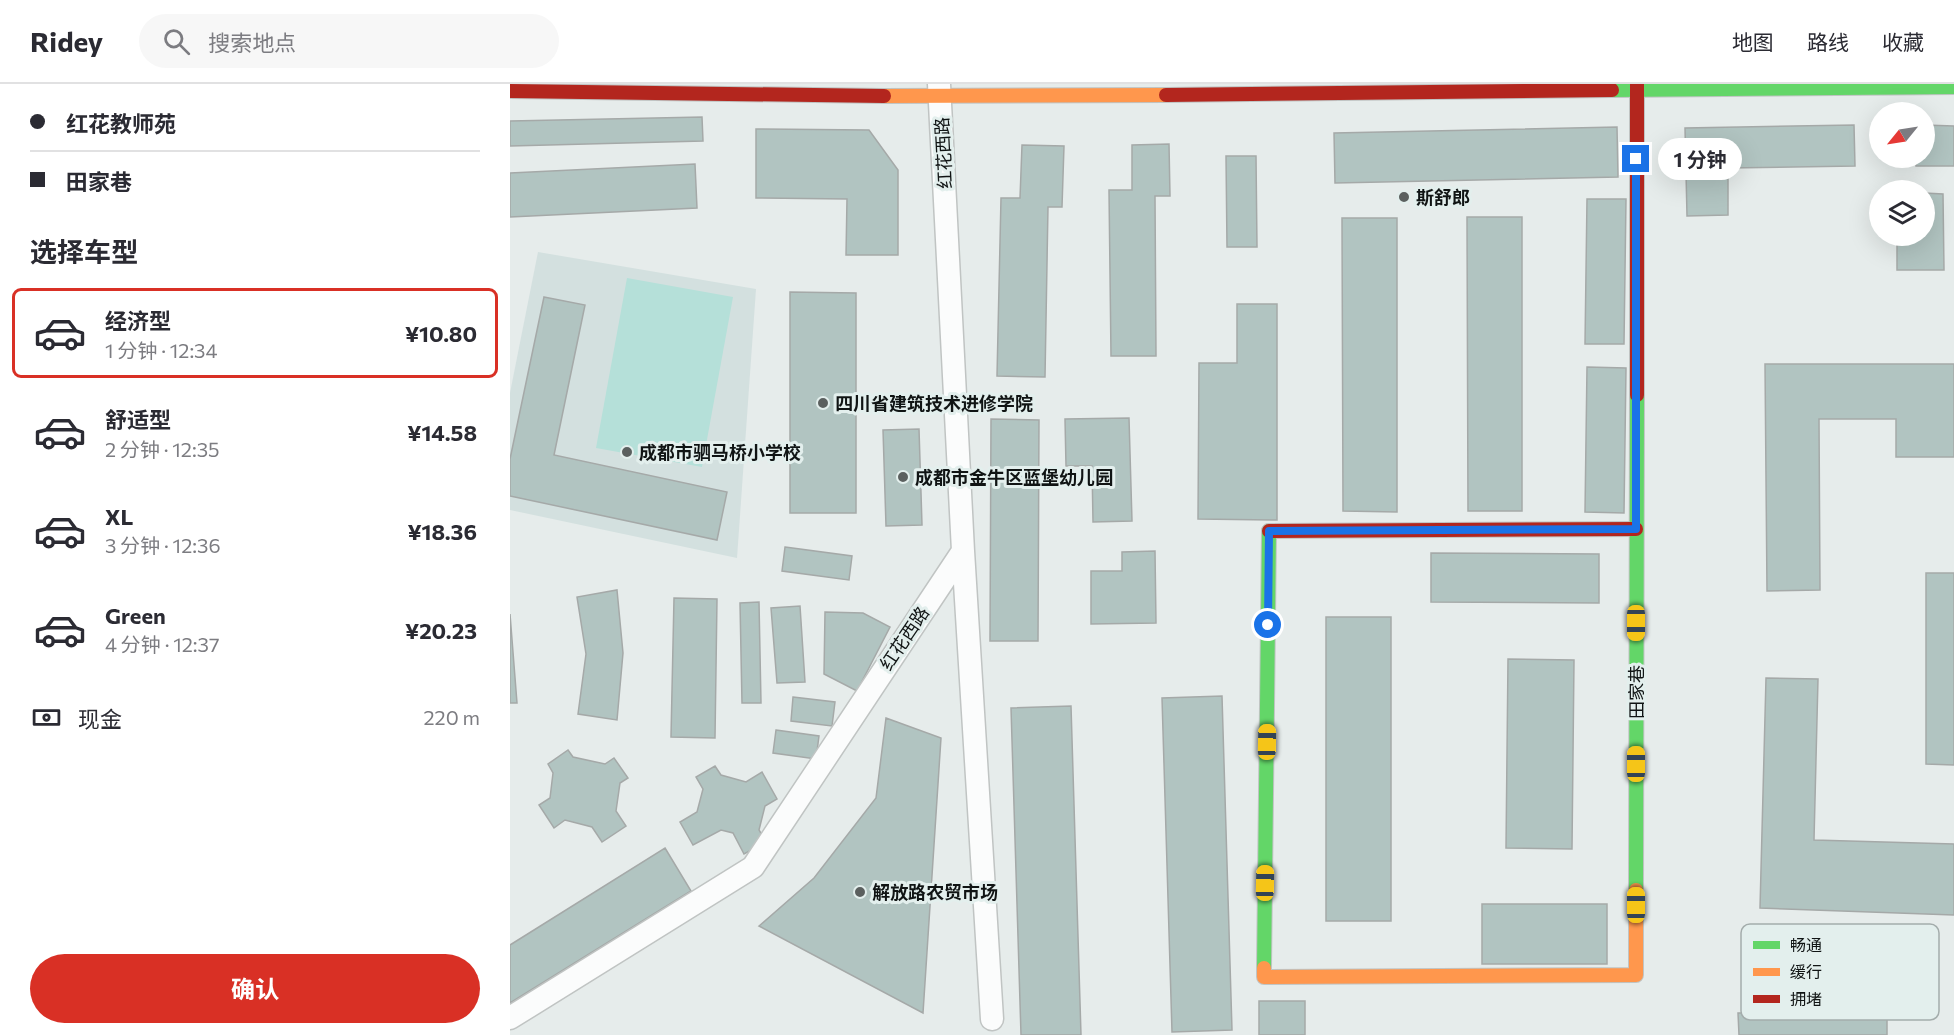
<!DOCTYPE html>
<html lang="zh">
<head>
<meta charset="utf-8">
<style>
  :root { --surface:#fff; --page:#f7f7f7; --text:#2b2b33; --muted:#7c7c81; --line:#e1e1e2; --accent:#d93025 }
  body { margin:0; font-family:Commissioner,"Noto Sans SC",sans-serif; background:var(--page); color:var(--text); height:100vh; display:flex; flex-direction:column; font-size:22px; white-space:nowrap }
  * { box-sizing:border-box; margin:0 }
  p { font-size:20px; color:var(--muted) }
  .icon { flex:none; width:33px; height:33px; fill:none; stroke:currentColor; stroke-width:2; stroke-linecap:round; stroke-linejoin:round }
  .map { position:relative; flex:1; overflow:hidden }
  .sheet { display:flex; flex-direction:column; background:var(--surface); width:510px }
  .sheet>* { flex:none }
  .hud { display:grid; align-content:center; height:132px; padding:0 30px; background:var(--surface) }
  .needle { width:39px; rotate:240deg }
  .controls { position:absolute; left:1359px; top:18px; display:grid; gap:12px }
  .controls a { display:grid; place-items:center; width:66px; height:66px; border-radius:50%; background:var(--surface); box-shadow:0 6px 24px #0002; font-size:30px }
  .end { position:absolute; width:27px; height:27px; margin:-14px; border:8px solid #1a73e8; background:#fff; box-shadow:0 0 0 3px #fff }
  .from { border-radius:50% }
  .bubble { position:absolute; height:42px; border-radius:21px; background:var(--surface); box-shadow:0 6px 24px #0002; font-size:20px; font-weight:700; line-height:42px; text-align:center }
  .car { position:absolute; width:18px; height:36px; margin:-18px -9px; border-radius:8px; box-shadow:0 0 4px 2px #0007; background:linear-gradient(#f5c518 24%,#345 0 40%,#f5c518 0 76%,#345 0 86%,#f5c518 0) }
  .hud b { display:flex; align-items:center; gap:21px; height:57px; font-size:22px }
  .hud b+b { border-top:2px solid var(--line) }
  .hud i { width:15px; height:15px; background:var(--text) }
  ul { padding:0; list-style:none }
  li { display:flex; align-items:center; gap:18px; height:90px; margin:0 12px 9px; padding:0 18px; border:3px solid transparent; border-radius:9px }
  li div { flex:1 }
  li b { display:block; font-size:22px }
  li em { font-style:normal; font-weight:700 }
  li.selected { border-color:var(--accent) }
  li>.icon { width:54px; height:54px; stroke-width:1.5 }
  h2 { padding:0 30px; font-size:27px; line-height:72px }
  .pay { display:flex; align-items:center; gap:15px; height:66px; padding:0 30px; font-size:22px }
  .pay p { margin-inline-start:auto }
  .button { display:flex; gap:12px; margin-top:auto; padding:12px 30px }
  .button a { flex:1; height:69px; border-radius:36px; background:var(--accent); color:#fff; font-size:24px; font-weight:700; line-height:69px; text-align:center }
  header { display:flex; align-items:center; gap:36px; box-sizing:border-box; height:84px; padding:0 30px; background:var(--surface); border-bottom:2px solid var(--line) }
  header strong { font-size:28px }
  nav { display:flex; gap:33px; margin-inline-start:auto; font-size:21px }
  .search { width:420px; height:54px; background:var(--page); display:flex; align-items:center; gap:15px; box-sizing:border-box; padding:0 21px; border-radius:33px; color:var(--muted); font-size:22px }
  main { display:flex; flex:1; min-height:0 }
  .map>svg:first-child { display:block }
  .built { fill:#d3e0df }
  .green { fill:#b5e0d9 }
  .building { fill:#b1c4c1; stroke:#a5a9a8; stroke-width:1.5 }
  .lines { fill:none; stroke-linecap:round; stroke-linejoin:round }
  .street-casing { stroke:#c0c4c3; stroke-width:25 }
  .fast-casing { stroke:#c0c4c3; stroke-width:16 }
  .slow-casing { stroke:#c0c4c3; stroke-width:16 }
  .jam-casing { stroke:#c0c4c3; stroke-width:16 }
  .street { stroke:#fbfcfc; stroke-width:22 }
  .fast { stroke:#63d668; stroke-width:14 }
  .slow { stroke:#ff974d; stroke-width:14 }
  .jam { stroke:#b3261e; stroke-width:14 }
  .route { stroke:#1a73e8; stroke-width:8 }
  .poi-dot { fill:#5b605f; stroke:#e3efed; stroke-width:2 }
  .labels { text-anchor:middle; dominant-baseline:central; stroke-width:6; stroke-linejoin:round; paint-order:stroke }
  .street-label { font-size:18px; fill:#101414; stroke:#e3efed }
  .poi-label { font-size:18px; font-weight:bold; fill:#101414; stroke:#e3efed; text-anchor:start }
  .key { fill:#e3efed; stroke:#a4adac; stroke-width:1.5 }
  .key-label { font-size:16px; fill:#101414 }
</style>
</head>
<body>
<header>
<strong>Ridey</strong>
<div class="search"><svg class="icon" aria-label="search" viewBox="0 0 24 24"><circle cx="10" cy="10" r="6"/><path d="M15 15l6 6"/></svg>搜索地点</div>
<nav><a>地图</a><a>路线</a><a>收藏</a></nav>
</header>
<main>
<section class="sheet">
<div class="hud">
<b><i class="from"></i>红花教师苑</b>
<b><i></i>田家巷</b>
</div>
<h2>选择车型</h2>
<ul>
<li class="selected"><svg class="icon" aria-label="car" viewBox="0 0 24 24"><path d="M5 17H2v-5l4-1 3-4h7l3 4 3 1v5h-3M9 17h6M6 11h13"/><circle cx="7" cy="17" r="2"/><circle cx="17" cy="17" r="2"/></svg><div><b>经济型</b><p>1 分钟 · 12:34</p></div><em>¥10.80</em></li>
<li><svg class="icon" aria-label="car" viewBox="0 0 24 24"><path d="M5 17H2v-5l4-1 3-4h7l3 4 3 1v5h-3M9 17h6M6 11h13"/><circle cx="7" cy="17" r="2"/><circle cx="17" cy="17" r="2"/></svg><div><b>舒适型</b><p>2 分钟 · 12:35</p></div><em>¥14.58</em></li>
<li><svg class="icon" aria-label="car" viewBox="0 0 24 24"><path d="M5 17H2v-5l4-1 3-4h7l3 4 3 1v5h-3M9 17h6M6 11h13"/><circle cx="7" cy="17" r="2"/><circle cx="17" cy="17" r="2"/></svg><div><b>XL</b><p>3 分钟 · 12:36</p></div><em>¥18.36</em></li>
<li><svg class="icon" aria-label="car" viewBox="0 0 24 24"><path d="M5 17H2v-5l4-1 3-4h7l3 4 3 1v5h-3M9 17h6M6 11h13"/><circle cx="7" cy="17" r="2"/><circle cx="17" cy="17" r="2"/></svg><div><b>Green</b><p>4 分钟 · 12:37</p></div><em>¥20.23</em></li>
</ul>
<div class="pay"><svg class="icon" aria-label="cash" viewBox="0 0 24 24"><path d="M3 7h18v10H3z"/><circle cx="12" cy="12" r="2"/></svg>现金<p>220 m</p></div>
<div class="button"><a>确认</a></div>
</section>
<div class="map">
<svg width="1444" height="951" viewBox="0 0 1444 951">
  <rect width="100%" height="100%" fill="#e6eceb"/>
  <path class="built" d="M28 168 246 205 227 474 0 426V309Z"/>
  <path class="green" d="M117 194 223 213 192 383 86 364Z"/>
  <path class="building" d="M192 33 193 57 0 62V37Z
    M1344 41 1345 82 1218 84V131L1177 132 1175 44Z
    M1414 41 1444 42V82H1406V74H1414Z
    M1107 43 1108 93 825 99 824 49Z
    M246 45 359 46 388 86V171H336L337 115 246 114Z
    M659 60 660 112H645L646 272H601L599 106H622V61Z
    M512 61 554 62 552 123H538L535 293 487 292 491 114H510Z
    M716 72H746L747 163H717Z
    M185 80 187 124 0 133V89Z
    M1414 109 1433 110 1434 186H1387V152H1414Z
    M1077 115H1116L1114 260H1075Z
    M957 133H1012V427H958Z
    M832 134H887V428L833 427Z
    M280 208 346 209V429H280Z
    M34 213 75 221 44 371 217 408 207 456 0 412V375Z
    M727 220H767V436L688 435 689 279H727Z
    M1255 280H1444V373H1386V335H1309L1310 506 1257 507Z
    M1077 283 1116 284 1114 429 1075 428Z
    M619 334 622 437 583 438 582 382H556L555 335Z
    M481 335 529 336 528 557H480Z
    M409 345 412 441 376 442 373 346Z
    M275 463 342 472 339 496 272 487Z
    M645 467 646 539 581 540V487H612V468Z
    M921 469 1089 470V519L921 518Z
    M1416 489H1444V681L1416 680Z
    M107 506 113 569 107 636 68 630 76 570 67 513Z
    M164 514 207 515 205 654 161 653Z
    M249 518 251 619H232L230 519Z
    M290 522 295 598 267 599 261 524Z
    M315 528 353 529 380 543 347 607 314 590Z
    M0 530 7 619H0Z
    M816 533H881V837H816Z
    M998 575 1064 576 1062 765 996 764Z
    M1256 594 1308 595 1304 756 1444 760V831L1250 824Z
    M712 612 722 946 662 948 652 614Z
    M283 613 325 618 322 642 281 637Z
    M561 622 571 951H511L501 624Z
    M376 634 431 654 413 929 249 842 304 794 366 714Z
    M266 646 309 652 306 675 263 669Z
    M58 666 63 673 95 680 104 674 118 694 110 699 106 727 116 742 92 758 82 743 55 736 44 744 29 721 40 714 43 689 38 680Z
    M205 682 211 691 236 698 252 688 267 715 255 722 249 746 256 758 234 770 223 749 211 746 183 761 170 738 187 728 193 705 186 693Z
    M155 764 181 807 0 919V861Z
    M972 820H1097V880H972Z
    M749 917H795V951H749Z
    M1377 928V951H1229L1228 929Z"/>
  <g class="lines">
    <defs>
      <path id="street" d="M429 0 453 467 482 935
        M0 934 243 783 453 467"/>
      <path id="fast" d="M1102 6 1444 3
        M1126 806 1127 311
        M754 884 759 447"/>
      <path id="slow" d="M374 12 656 11
        M754 884V893L1126 891V806"/>
      <path id="jam" d="M0 7 374 12
        M656 11 1102 6
        M1127 311V0
        M759 447 1126 445"/>
    </defs>
    <use href="#street" class="street-casing"/>
    <use href="#fast" class="fast-casing"/>
    <use href="#slow" class="slow-casing"/>
    <use href="#jam" class="jam-casing"/>
    <use href="#street" class="street"/>
    <use href="#fast" class="fast"/>
    <use href="#slow" class="slow"/>
    <use href="#jam" class="jam"/>
  </g>
  <g class="lines">
    <path class="route" d="M758 541 759 447 1126 445V75"/>
  </g>
  <g class="poi-dot">
    <circle cx="894" cy="113" r="6"/>
    <circle cx="313" cy="319" r="6"/>
    <circle cx="117" cy="368" r="6"/>
    <circle cx="393" cy="393" r="6"/>
    <circle cx="350" cy="808" r="6"/>
  </g>
  <g class="labels">
    <g class="street-label">
      <text transform="translate(433 69) rotate(-93)">红花西路</text>
      <text transform="translate(394 554) rotate(-56)">红花西路</text>
      <text transform="translate(1126 608) rotate(-90)">田家巷</text>
    </g>
    <g class="poi-label">
      <text x="906" y="113">斯舒郎</text>
      <text x="325" y="319">四川省建筑技术进修学院</text>
      <text x="129" y="368">成都市驷马桥小学校</text>
      <text x="405" y="393">成都市金牛区蓝堡幼儿园</text>
      <text x="362" y="808">解放路农贸市场</text>
    </g>
  </g>
  <rect x="1231" y="840" width="198" height="96" rx="9" class="key"/>
  <rect x="1243" y="857" width="27" height="8" fill="#63d668"/>
  <rect x="1243" y="884" width="27" height="8" fill="#ff974d"/>
  <rect x="1243" y="911" width="27" height="8" fill="#b3261e"/>
  <g class="key-label">
    <text x="1280" y="867">畅通</text>
    <text x="1280" y="894">缓行</text>
    <text x="1280" y="921">拥堵</text>
  </g>
</svg>
<div class="controls">
<a><svg class="needle" viewBox="-14 -14 28 28"><path d="M0-13l5 13h-10z" fill="#e53935"/><path d="M0 13l5-13h-10z" fill="#7c7c81"/></svg></a>
<a><svg class="icon" aria-label="layers" viewBox="0 0 24 24"><path d="M12 4l9 5-9 5-9-5zM3 14l9 5 9-5"/></svg></a>
</div>
<i class="end from" style="left:758px;top:541px"></i>
<i class="end" style="left:1126px;top:75px"></i>
<div class="bubble" style="left:1148px;top:54px;width:84px">1 分钟</div>
<i class="car" style="left:1126px;top:539px;rotate:180deg"></i>
<i class="car" style="left:757px;top:658px;rotate:1deg"></i>
<i class="car" style="left:1126px;top:680px;rotate:0deg"></i>
<i class="car" style="left:755px;top:799px;rotate:1deg"></i>
<i class="car" style="left:1126px;top:821px;rotate:0deg"></i>
</div>
</main>
</body>
</html>
